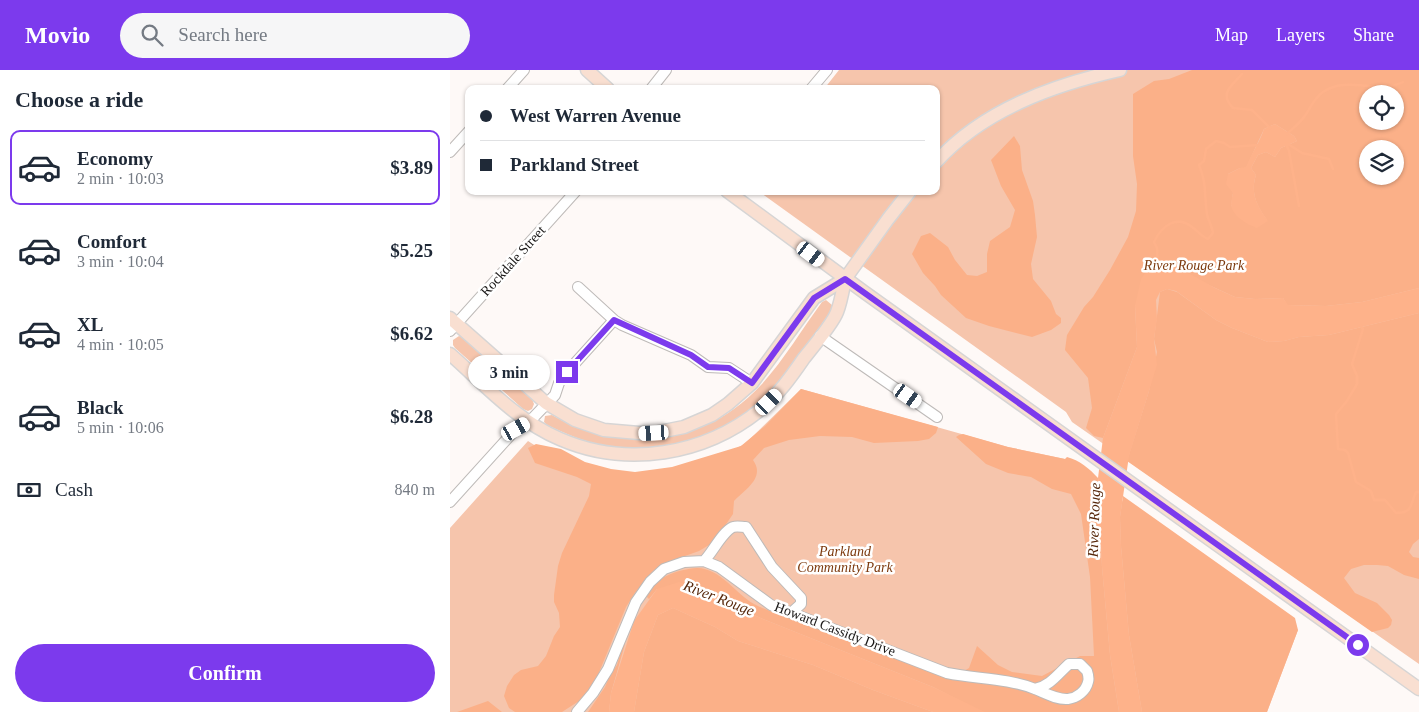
<!DOCTYPE html>
<html lang="en">
<head>
<meta charset="utf-8">
<style>
  :root { --surface:#fff; --page:#f6f6f7; --text:#1f2937; --muted:#747a83; --line:#e0e1e3; --accent:#7c3aed }
  body { margin:0; font-family:"Times New Roman",serif; background:var(--page); color:var(--text); height:100vh; display:flex; flex-direction:column; font-size:19px; white-space:nowrap }
  * { box-sizing:border-box; margin:0 }
  p { font-size:16px; color:var(--muted) }
  .icon { flex:none; width:28px; height:28px; fill:none; stroke:currentColor; stroke-width:2; stroke-linecap:round; stroke-linejoin:round }
  .map { position:relative; flex:1; overflow:hidden }
  .details { display:flex; flex-direction:column; background:var(--surface); width:450px }
  .details>* { flex:none }
  .guide { position:absolute; left:15px; top:15px; width:475px; height:110px; border-radius:10px; box-shadow:0 1px 4px #0004; display:grid; align-content:center; height:110px; padding:0 15px; background:var(--surface) }
  .fabs { position:absolute; left:909px; top:15px; display:grid; gap:10px }
  .fabs a { display:grid; place-items:center; width:45px; height:45px; border-radius:50%; background:var(--surface); box-shadow:0 1px 4px #0004; font-size:25px }
  .end { position:absolute; width:22px; height:22px; margin:-11px; border:6px solid #7c3aed; background:#fff; box-shadow:0 0 0 2px #fff }
  .from { border-radius:50% }
  .bubble { position:absolute; height:35px; border-radius:18px; background:var(--surface); box-shadow:0 1px 4px #0004; font-size:16px; font-weight:800; line-height:35px; text-align:center }
  .car { position:absolute; width:15px; height:30px; margin:-15px -8px; border-radius:6px; box-shadow:0 0 4px 1px #0007; background:linear-gradient(#fff 24%,#345 0 40%,#fff 0 76%,#345 0 86%,#fff 0) }
  .guide b { display:flex; align-items:center; gap:18px; height:48px; font-size:19px }
  .guide b+b { border-top:1px solid var(--line) }
  .guide i { width:12px; height:12px; background:var(--text) }
  ul { padding:0; list-style:none }
  li { display:flex; align-items:center; gap:15px; height:75px; margin:0 10px 8px; padding:0 5px; border:2px solid transparent; border-radius:10px }
  li div { flex:1 }
  li b { display:block; font-size:19px }
  li em { font-style:normal; font-weight:800 }
  li.current { border-color:var(--accent) }
  li>.icon { width:45px; height:45px; stroke-width:1.5 }
  h2 { padding:0 15px; font-size:22px; line-height:60px }
  .pay { display:flex; align-items:center; gap:12px; height:55px; padding:0 15px; font-size:19px }
  .pay p { margin-inline-start:auto }
  .cta { display:flex; gap:10px; margin-top:auto; padding:10px 15px }
  .cta a { flex:1; height:58px; border-radius:30px; background:var(--accent); color:#fff; font-size:20px; font-weight:800; line-height:58px; text-align:center }
  header { display:flex; align-items:center; gap:30px; box-sizing:border-box; height:70px; padding:0 25px; background:var(--accent); color:#fff }
  header strong { font-size:24px }
  nav { display:flex; gap:28px; margin-inline-start:auto; font-size:18px }
  .search { width:350px; height:45px; background:var(--page); display:flex; align-items:center; gap:12px; box-sizing:border-box; padding:0 18px; border-radius:28px; color:var(--muted); font-size:19px }
  main { display:flex; flex:1; min-height:0 }
  .map>svg:first-child { display:block }
  .green { fill:#f6c5ac; fill-rule:evenodd }
  .forest { fill:#fbb088; fill-rule:evenodd }
  .water { fill:#feb28a }
  .lines { fill:none; stroke-linecap:round; stroke-linejoin:round }
  .stream { stroke:#feb28a; stroke-width:2.5 }
  .minor-casing { stroke:#bebab8; stroke-width:12 }
  .major-casing { stroke:#d6d5d5; stroke-width:15 }
  .minor { stroke:#fff; stroke-width:10 }
  .major { stroke:#f9dfd1; stroke-width:12 }
  .route { stroke:#7c3aed; stroke-width:6 }
  .labels { text-anchor:middle; dominant-baseline:central; stroke-width:5; stroke-linejoin:round; paint-order:stroke }
  .street-label { font-size:14px; fill:#191716; stroke:#fff }
  .park-label { font-size:14px; font-style:italic; fill:#7c390d; stroke:#fff }
  .water-label { font-size:15px; font-style:italic; fill:#57280b; stroke:#fff }
</style>
</head>
<body>
<header>
<strong>Movio</strong>
<div class="search"><svg class="icon" aria-label="search" viewBox="0 0 24 24"><circle cx="10" cy="10" r="6"/><path d="M15 15l6 6"/></svg>Search here</div>
<nav><a>Map</a><a>Layers</a><a>Share</a></nav>
</header>
<main>
<section class="details">
<h2>Choose a ride</h2>
<ul>
<li class="current"><svg class="icon" aria-label="car" viewBox="0 0 24 24"><path d="M5 17H2v-5l4-1 3-4h7l3 4 3 1v5h-3M9 17h6M6 11h13"/><circle cx="7" cy="17" r="2"/><circle cx="17" cy="17" r="2"/></svg><div><b>Economy</b><p>2 min · 10:03</p></div><em>$3.89</em></li>
<li><svg class="icon" aria-label="car" viewBox="0 0 24 24"><path d="M5 17H2v-5l4-1 3-4h7l3 4 3 1v5h-3M9 17h6M6 11h13"/><circle cx="7" cy="17" r="2"/><circle cx="17" cy="17" r="2"/></svg><div><b>Comfort</b><p>3 min · 10:04</p></div><em>$5.25</em></li>
<li><svg class="icon" aria-label="car" viewBox="0 0 24 24"><path d="M5 17H2v-5l4-1 3-4h7l3 4 3 1v5h-3M9 17h6M6 11h13"/><circle cx="7" cy="17" r="2"/><circle cx="17" cy="17" r="2"/></svg><div><b>XL</b><p>4 min · 10:05</p></div><em>$6.62</em></li>
<li><svg class="icon" aria-label="car" viewBox="0 0 24 24"><path d="M5 17H2v-5l4-1 3-4h7l3 4 3 1v5h-3M9 17h6M6 11h13"/><circle cx="7" cy="17" r="2"/><circle cx="17" cy="17" r="2"/></svg><div><b>Black</b><p>5 min · 10:06</p></div><em>$6.28</em></li>
</ul>
<div class="pay"><svg class="icon" aria-label="cash" viewBox="0 0 24 24"><path d="M3 7h18v10H3z"/><circle cx="12" cy="12" r="2"/></svg>Cash<p>840 m</p></div>
<div class="cta"><a>Confirm</a></div>
</section>
<div class="map">
<svg width="969" height="642" viewBox="0 0 969 642">
  <rect width="100%" height="100%" fill="#fef9f7"/>
  <path class="green" d="M389 0H969V594L622 352 616 342 308 121H486V19H374ZM918 24H945V51H918ZM918 79H945V106H918Z
    M376 230 382 235 381 241C359 271 339 306 311 331 266 372 195 390 136 371 123 367 110 361 97 355L94 352 95 346 102 345C171 385 255 376 311 315 334 290 352 259 372 232Z
    M9 266 12 267 82 329 84 334 82 339 78 341 73 339 5 278 3 275V270Z
    M351 319 558 377 615 389 848 560 817 642H0V458L78 371 103 387 182 408 269 388 296 373Z"/>
  <path class="forest" d="M742 0H969V218L912 232 876 236 837 235 833 228 805 229 785 227 715 195 685 236 687 277 653 368 644 366 636 358 642 338 638 308 615 280 617 265 634 237 643 227 660 200 678 167 686 141 687 114 683 86V24L704 11 719 9ZM918 24H945V51H918ZM825 54 844 66 847 71 831 78 825 87 816 82 808 85 801 98 806 105C800 123 807 136 817 150L781 136 783 123 778 104 790 98H796L814 59ZM918 79H945V106H918Z
    M564 66 570 76 572 100 583 131 585 145 587 167 581 194 583 209 601 231 606 244 611 248V253L601 260 582 267 539 256 516 248 491 225 485 216 473 203 462 184 471 166 480 163 498 177 505 190 517 205 527 206 537 202V184L540 171 560 157 565 140 551 116 541 90Z
    M717 219 727 222 766 250 782 258 818 272 834 271 849 267 879 265 969 243V469L963 474 959 482 963 487 969 488V509L954 505 938 496 927 495H914L901 499 894 508 905 523 927 533 939 545 942 550 941 555 938 558 922 562 677 391 699 321 707 282 704 269 710 222Z
    M351 319 488 357 486 363 479 369 468 371 424 373 402 367 370 366 339 370 314 378 303 390C316 408 294 420 284 431L283 444 264 472 249 481 221 491 203 501 185 523 176 537 143 617 129 631 112 642H65L59 638 54 626 57 616 64 605 71 600 88 596 96 586 104 566 110 557 109 543 104 532V525L108 496 112 483 139 426 141 414 127 407 85 393 78 378 86 374 111 379 135 392 161 399 185 402 222 397 291 376 315 356Z
    M513 364 558 377 615 389 617 387C629 390 640 399 648 408L652 497 660 585 669 642H532L483 617 313 549 265 528 207 519 199 529 196 526C202 508 229 499 247 498 270 498 286 524 304 534 323 544 346 549 366 557 411 574 457 591 502 608L519 598 527 576 548 595 562 602 592 606 630 586H644L640 507 631 444 621 424 602 419 581 407 558 403 536 394 506 367 509 365Z
    M673 426 845 548 848 560 817 642H692L679 565 671 476 670 447Z
    M223 538 265 557 288 571 363 595 423 620 483 642H184L194 582 208 545Z
    M175 574 161 623 159 642H138L155 617 160 605 167 595 173 575Z
    M38 631 52 642H7Z"/>
  <path class="water" d="M825 54 844 66 847 71 831 78 825 87 816 82 808 85 801 98 806 105C800 123 807 136 818 151L807 158C797 154 783 147 781 135 781 132 782 127 783 123L776 114 778 104 790 98 796 97C801 84 810 72 814 59Z
    M715 195 742 205 765 218 785 227 805 229 833 228 838 235 876 236 912 232 969 218V243L879 265 849 267 834 271 818 272 782 258 766 250 726 221 717 219 710 222 706 230 707 249 704 269 707 295 679 386 670 447 671 476 679 565 692 642H669L660 585 652 497 648 408 653 368 687 277 685 236 691 209 698 199Z
    M229 512 313 549 483 617 535 642H483L423 620 363 595 288 571 265 557 223 538 208 545 194 582 184 642H159L161 623 184 551 207 519Z"/>
  <g class="lines">
    <path class="stream" d="M792 4C783 15 768 23 783 38L802 40 820 58
      M837 64C842 59 850 53 854 47 860 39 864 28 873 22 898 5 927 25 953 12
      M836 74 839 81 849 136
      M838 74 852 83 879 89 883 99
      M708 198 707 178 704 172C711 157 726 144 742 157 748 161 751 166 758 169L763 163C762 156 758 150 757 144 754 125 757 114 749 95L754 91 756 79 766 71 774 73 780 77 809 75
      M910 255 913 259 902 294 907 306V314L897 331 886 344 888 379 895 380 898 383 906 412 921 421 924 430H935L946 443C963 443 960 435 966 422H969"/>
    <defs>
      <path id="minor" d="M57 19 74 0
        M201 19 216 0
        M361 19 377 0
        M0 82 19 61
        M128 217 164 250 172 255 241 285 258 297 279 298 302 313
        M0 261 126 121
        M370 266 487 347
        M0 432 66 359 79 352 105 325 109 313 117 302 164 250
        M254 491C263 482 272 462 283 457 287 456 292 457 296 457L322 497 351 528V534L341 543
        M127 642 143 623 158 599 186 532 200 512 214 499 234 492 254 491 269 497 321 535 497 603C527 609 557 608 585 619 595 623 607 630 618 629 627 628 636 621 638 612 639 609 638 604 637 601L630 594H619C608 604 600 616 585 619"/>
      <path id="major" d="M137 0 158 19
        M486 92C533 40 603 15 670 0
        M277 121 414 222 969 619
        M0 248 96 333 125 350 154 360 189 363H204L234 357 262 345 278 334 302 313 364 228 395 209 438 149 460 121
        M0 284C34 314 67 351 110 369 177 398 254 385 310 340 328 325 341 307 354 288 363 277 383 253 387 242 391 232 393 219 395 209"/>
    </defs>
    <use href="#minor" class="minor-casing"/>
    <use href="#major" class="major-casing"/>
    <use href="#minor" class="minor"/>
    <use href="#major" class="major"/>
  </g>
  <g class="lines">
    <path class="route" d="M117 302 164 250 241 285 258 297 279 298 302 313 364 228 395 209 908 575"/>
  </g>
  <g class="labels">
    <g class="street-label">
      <text transform="translate(63 191) rotate(-48)">Rockdale Street</text>
      <text transform="translate(385 559) rotate(21)">Howard Cassidy Drive</text>
    </g>
    <g class="park-label">
      <text x="744" y="195">River Rouge Park</text>
      <text x="395" y="481">Parkland<tspan x="395" dy="16">Community Park</tspan></text>
    </g>
    <g class="water-label">
      <text transform="translate(644 450) rotate(-88)">River Rouge</text>
      <text transform="translate(269 528) rotate(21)">River Rouge</text>
    </g>
  </g>
</svg>
<div class="fabs">
<a><svg class="icon" aria-label="locate" viewBox="0 0 24 24"><circle cx="12" cy="12" r="6"/><path d="M12 2v4M12 18v4M2 12h4M18 12h4"/></svg></a>
<a><svg class="icon" aria-label="layers" viewBox="0 0 24 24"><path d="M12 4l9 5-9 5-9-5zM3 14l9 5 9-5"/></svg></a>
</div>
<i class="end from" style="left:908px;top:575px"></i>
<i class="end" style="left:117px;top:302px"></i>
<div class="bubble" style="left:18px;top:285px;width:82px">3 min</div>
<i class="car" style="left:361px;top:184px;rotate:127deg"></i>
<i class="car" style="left:458px;top:326px;rotate:125deg"></i>
<i class="car" style="left:319px;top:332px;rotate:46deg"></i>
<i class="car" style="left:66px;top:359px;rotate:61deg"></i>
<i class="car" style="left:204px;top:363px;rotate:267deg"></i>
<div class="guide">
<b><i class="from"></i>West Warren Avenue</b>
<b><i></i>Parkland Street</b>
</div>
</div>
</main>
</body>
</html>
